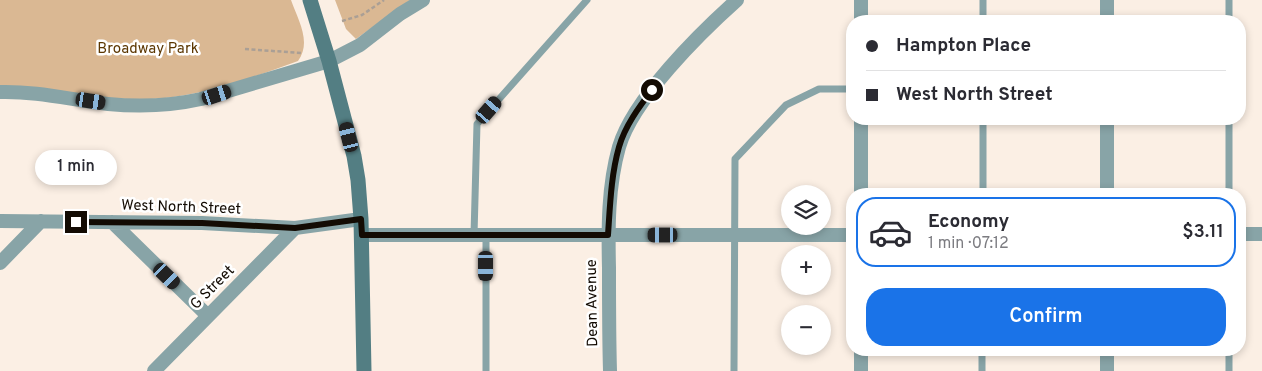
<!DOCTYPE html>
<html lang="en">
<head>
<meta charset="utf-8">
<style>
  :root { --surface:#fff; --page:#f7f7f7; --text:#2b2b33; --muted:#7c7c81; --line:#e1e1e2; --accent:#1a73e8 }
  body { margin:0; font-family:Overpass,sans-serif; background:var(--page); color:var(--text); height:100vh; display:flex; flex-direction:column; font-size:19px; white-space:nowrap }
  * { box-sizing:border-box; margin:0 }
  p { font-size:16px; color:var(--muted) }
  .icon { flex:none; width:28px; height:28px; fill:none; stroke:currentColor; stroke-width:2; stroke-linecap:round; stroke-linejoin:round }
  .map { position:relative; flex:1; overflow:hidden }
  .drawer { position:absolute; left:846px; top:188px; width:400px; height:168px; display:flex; flex-direction:column; background:var(--surface); border-radius:20px; box-shadow:0 2px 8px #0003 }
  .drawer>* { flex:none }
  .top-card { position:absolute; left:846px; top:15px; width:400px; height:110px; border-radius:20px; box-shadow:0 2px 8px #0003; display:grid; align-content:center; height:110px; padding:0 20px; background:var(--surface) }
  .tools { position:absolute; left:781px; top:185px; display:grid; gap:10px }
  .tools a { display:grid; place-items:center; width:50px; height:50px; border-radius:50%; background:var(--surface); box-shadow:0 2px 8px #0003; font-size:25px }
  .end { position:absolute; width:22px; height:22px; margin:-11px; border:6px solid #130b03; background:#fff; box-shadow:0 0 0 2px #fff }
  .from { border-radius:50% }
  .bubble { position:absolute; height:35px; border-radius:18px; background:var(--surface); box-shadow:0 2px 8px #0003; font-size:16px; font-weight:600; line-height:35px; text-align:center }
  .car { position:absolute; width:15px; height:30px; margin:-15px -8px; border-radius:6px; box-shadow:0 0 4px 1px #0007; background:linear-gradient(#222 24%,#8ab4d8 0 40%,#222 0 76%,#8ab4d8 0 86%,#222 0) }
  .top-card b { display:flex; align-items:center; gap:18px; height:48px; font-size:19px }
  .top-card b+b { border-top:1px solid var(--line) }
  .top-card i { width:12px; height:12px; background:var(--text) }
  ul { padding:9px 0 0; list-style:none }
  li { display:flex; align-items:center; gap:15px; height:70px; margin:0 10px 8px; padding:0 10px; border:2px solid transparent; border-radius:20px }
  li div { flex:1 }
  li b { display:block; font-size:19px }
  li em { font-style:normal; font-weight:600 }
  li.on { border-color:var(--accent) }
  li>.icon { width:45px; height:45px; stroke-width:1.5 }
  .cta { display:flex; gap:10px; margin-top:auto; padding:10px 20px }
  .cta a { flex:1; height:58px; border-radius:20px; background:var(--accent); color:#fff; font-size:20px; font-weight:600; line-height:58px; text-align:center }
  .map>svg:first-child { display:block }
  .green { fill:#dab893 }
  .lines { fill:none; stroke-linecap:round; stroke-linejoin:round }
  .path { stroke:#aa9f95; stroke-width:2.5; stroke-dasharray:4 2.5; stroke-linecap:butt }
  .lane { stroke:#88a4a7; stroke-width:7 }
  .street { stroke:#88a4a7; stroke-width:14 }
  .secondary { stroke:#537e83; stroke-width:15 }
  .route { stroke:#130b03; stroke-width:6 }
  .labels { text-anchor:middle; dominant-baseline:central; stroke-width:5; stroke-linejoin:round; paint-order:stroke }
  .park-label { font-size:15px; fill:#5b3600; stroke:#fff }
  .street-label { font-size:15px; fill:#130b03; stroke:#fff }
</style>
</head>
<body>
<div class="map">
<svg width="1262" height="371" viewBox="0 0 1262 371">
  <rect width="100%" height="100%" fill="#fbefe4"/>
  <path class="green" d="M0 0H291C298 20 312 42 298 61 254 77 211 93 165 98 110 103 54 91 0 85Z
    M335 0H410L356 39 346 29Z"/>
  <g class="lines">
    <path class="path" d="M342 21 362 15 384 0
      M245 49 301 53"/>
    <path class="lane" d="M1229 0V21
      M983 21V0
      M1229 119V194
      M983 194V119
      M474 235 477 124 587 0
      M1229 349V371
      M486 371V235
      M734 371 735 159 786 105 819 89H852
      M982 371V349"/>
    <path class="street" d="M861 21V0
      M1107 21V0
      M0 92C37 91 72 100 108 104 139 107 170 106 201 99L329 61 360 45 400 14 423 0
      M861 119V194
      M1107 194V119
      M0 221 202 223 295 228 361 219
      M112 222 208 316
      M1240 234H1262
      M362 235H852
      M0 263 41 221
      M154 371 295 228
      M610 371C609 337 609 302 609 268 608 228 608 186 619 147 633 99 700 33 737 0
      M861 371V349
      M1107 371V349"/>
    <path class="secondary" d="M310 0 329 61 354 156 358 180 361 219 364 371"/>
  </g>
  <g class="lines">
    <path class="route" d="M76 222 202 223 295 228 361 219 362 235H608C610 206 611 175 619 147 625 126 639 107 652 90"/>
  </g>
  <g class="labels">
    <g class="park-label">
      <text x="148" y="49">Broadway Park</text>
    </g>
    <g class="street-label">
      <text transform="translate(181 208) rotate(2)">West North Street</text>
      <text transform="translate(213 288) rotate(-45)">G Street</text>
      <text transform="translate(593 303) rotate(-91)">Dean Avenue</text>
    </g>
  </g>
</svg>
<div class="tools">
<a><svg class="icon" aria-label="layers" viewBox="0 0 24 24"><path d="M12 4l9 5-9 5-9-5zM3 14l9 5 9-5"/></svg></a>
<a>+</a>
<a>−</a>
</div>
<i class="end from" style="left:652px;top:90px"></i>
<i class="end" style="left:76px;top:222px"></i>
<div class="bubble" style="left:35px;top:150px;width:82px">1 min</div>
<i class="car" style="left:217px;top:95px;rotate:72deg"></i>
<i class="car" style="left:91px;top:101px;rotate:99deg"></i>
<i class="car" style="left:489px;top:110px;rotate:41deg"></i>
<i class="car" style="left:349px;top:137px;rotate:346deg"></i>
<i class="car" style="left:663px;top:235px;rotate:270deg"></i>
<i class="car" style="left:486px;top:266px;rotate:180deg"></i>
<i class="car" style="left:167px;top:276px;rotate:134deg"></i>
<div class="top-card">
<b><i class="from"></i>Hampton Place</b>
<b><i></i>West North Street</b>
</div>
<section class="drawer">
<ul>
<li class="on"><svg class="icon" aria-label="car" viewBox="0 0 24 24"><path d="M5 17H2v-5l4-1 3-4h7l3 4 3 1v5h-3M9 17h6M6 11h13"/><circle cx="7" cy="17" r="2"/><circle cx="17" cy="17" r="2"/></svg><div><b>Economy</b><p>1 min · 07:12</p></div><em>$3.11</em></li>
</ul>
<div class="cta"><a>Confirm</a></div>
</section>
</div>
</body>
</html>
